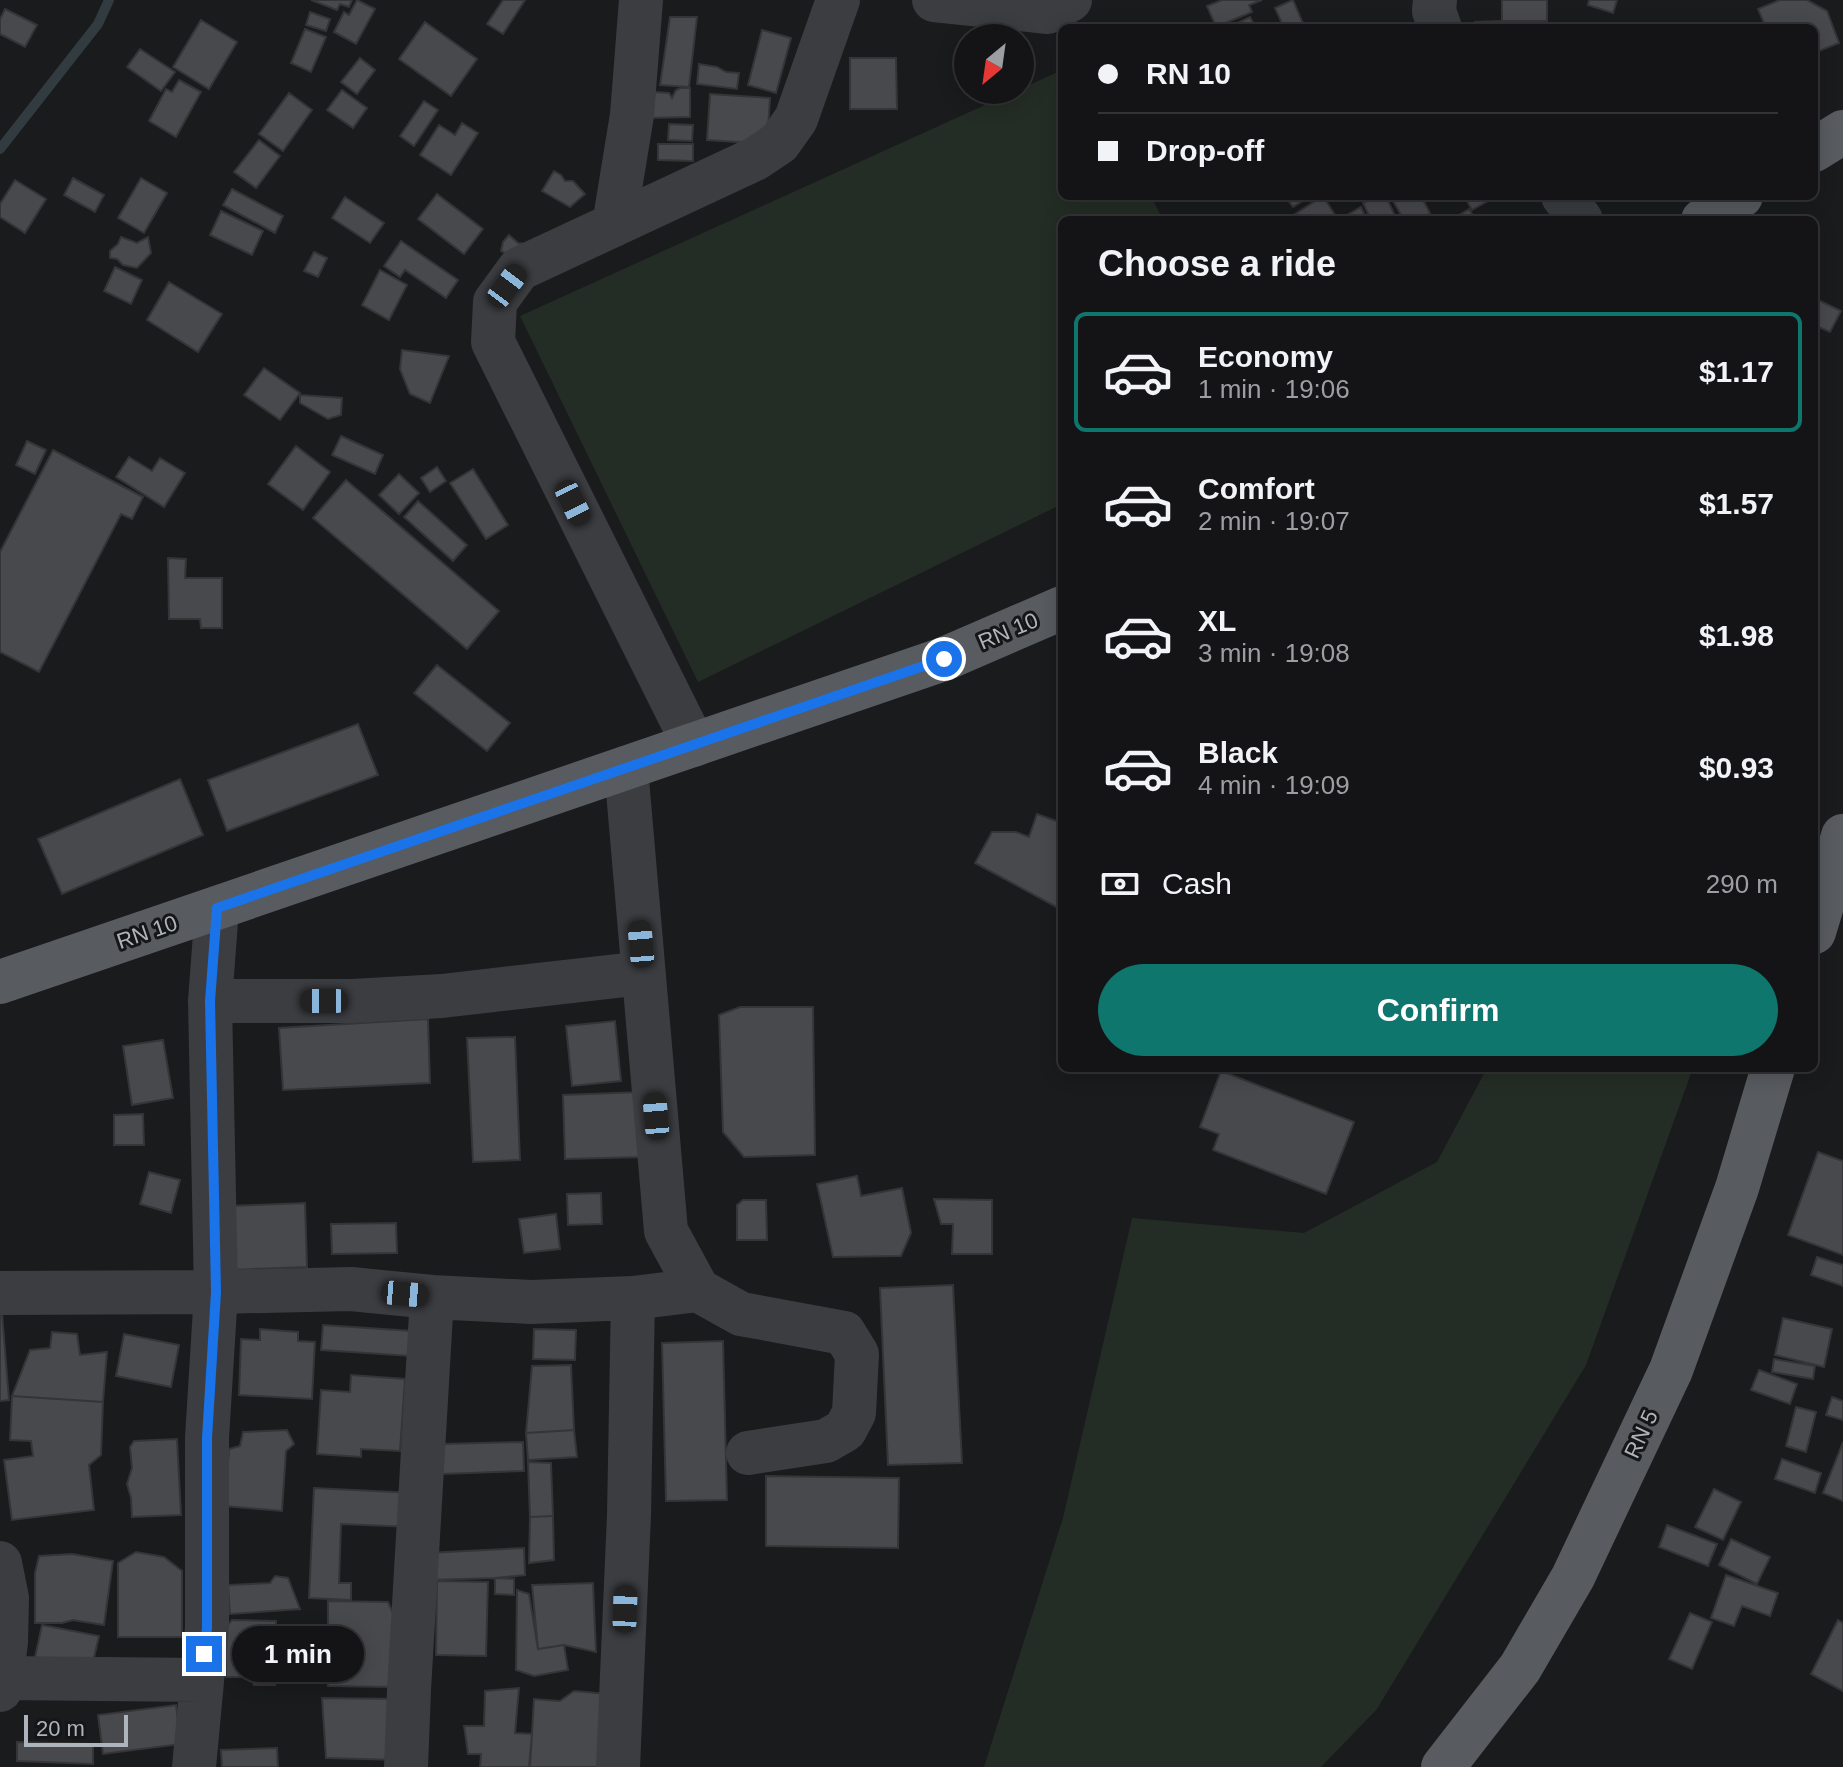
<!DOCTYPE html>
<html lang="en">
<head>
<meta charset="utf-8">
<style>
  :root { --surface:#141416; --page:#212123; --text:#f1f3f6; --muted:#9d9ea1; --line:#333335; --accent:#0f766e }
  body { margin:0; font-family:Helvetica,sans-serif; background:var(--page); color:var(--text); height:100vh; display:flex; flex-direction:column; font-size:30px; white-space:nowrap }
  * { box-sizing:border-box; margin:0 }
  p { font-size:26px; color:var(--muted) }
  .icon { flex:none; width:44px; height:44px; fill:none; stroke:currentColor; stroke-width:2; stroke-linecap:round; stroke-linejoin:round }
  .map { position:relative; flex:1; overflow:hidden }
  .drawer { position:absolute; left:1058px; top:216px; width:760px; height:856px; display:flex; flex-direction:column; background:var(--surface); border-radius:12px; box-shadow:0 4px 20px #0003,0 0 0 2px var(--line) }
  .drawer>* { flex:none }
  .top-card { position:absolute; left:1058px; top:24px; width:760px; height:176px; border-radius:12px; box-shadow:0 4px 20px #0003,0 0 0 2px var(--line); display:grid; align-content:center; height:176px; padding:0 40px; background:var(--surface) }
  .needle { width:52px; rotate:209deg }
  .fabs { position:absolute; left:954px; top:24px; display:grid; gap:16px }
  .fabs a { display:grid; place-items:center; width:80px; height:80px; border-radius:50%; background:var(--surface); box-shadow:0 4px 20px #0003,0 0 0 2px var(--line); font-size:40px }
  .scale { position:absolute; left:24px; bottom:20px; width:104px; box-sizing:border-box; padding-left:8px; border:4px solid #aeb4bb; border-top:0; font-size:22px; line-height:28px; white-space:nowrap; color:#aeb4bb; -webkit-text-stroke:6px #151618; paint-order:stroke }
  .end { position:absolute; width:36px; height:36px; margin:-18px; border:10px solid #1a73e8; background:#fff; box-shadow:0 0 0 4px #fff }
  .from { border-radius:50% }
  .bubble { position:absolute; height:56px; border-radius:28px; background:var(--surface); box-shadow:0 4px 20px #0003,0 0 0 2px var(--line); font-size:26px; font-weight:800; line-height:56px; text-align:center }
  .car { position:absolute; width:24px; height:48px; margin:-24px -12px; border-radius:10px; box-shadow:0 0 6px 2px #0007; background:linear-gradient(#222 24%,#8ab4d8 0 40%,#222 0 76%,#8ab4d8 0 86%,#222 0) }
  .top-card b { display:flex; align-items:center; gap:28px; height:76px; font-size:30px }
  .top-card b+b { border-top:2px solid var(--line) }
  .top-card i { width:20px; height:20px; background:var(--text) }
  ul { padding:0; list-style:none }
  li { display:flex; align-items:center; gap:24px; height:120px; margin:0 16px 12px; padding:0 24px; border:4px solid transparent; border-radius:12px }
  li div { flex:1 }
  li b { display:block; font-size:30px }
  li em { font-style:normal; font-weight:800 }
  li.active { border-color:var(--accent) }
  li>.icon { width:72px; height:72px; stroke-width:1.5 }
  h2 { padding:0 40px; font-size:36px; line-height:96px }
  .pay { display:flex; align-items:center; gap:20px; height:88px; padding:0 40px; font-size:30px }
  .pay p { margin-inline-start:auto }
  .button { display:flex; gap:16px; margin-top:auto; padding:16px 40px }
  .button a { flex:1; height:92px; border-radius:48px; background:var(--accent); color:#fff; font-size:32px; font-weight:800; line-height:92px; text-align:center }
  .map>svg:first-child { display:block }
  .green { fill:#242d25 }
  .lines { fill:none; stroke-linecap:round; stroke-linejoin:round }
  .stream { stroke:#313b40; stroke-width:10 }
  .building { fill:#48494d; stroke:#353538; stroke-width:2 }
  .minor { stroke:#3c3d41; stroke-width:44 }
  .major { stroke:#585b60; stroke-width:44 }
  .route { stroke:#1a73e8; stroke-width:10 }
  .labels { text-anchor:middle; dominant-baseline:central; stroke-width:6; stroke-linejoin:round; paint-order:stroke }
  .street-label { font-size:22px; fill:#aeb4bb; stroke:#151618 }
</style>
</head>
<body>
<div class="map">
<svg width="1843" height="1767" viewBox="0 0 1843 1767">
  <rect width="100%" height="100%" fill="#1a1b1d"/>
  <path class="green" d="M1062 70V196H1151L1163 220H1062V504L698 682 520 316Z
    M1487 1068H1693L1586 1365 1377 1709 1321 1767H984L1063 1518 1132 1218 1304 1233 1437 1162Z"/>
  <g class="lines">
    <path class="stream" d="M0 149 98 24 109 0"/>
  </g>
  <path class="building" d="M311 0H352L349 7 340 4 337 10Z
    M357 0 375 9 356 44 334 32 344 12 349 15Z
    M503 0H525L503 34 487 24Z
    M1222 0H1262L1249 5 1252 12 1216 27 1207 6Z
    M1293 0 1305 28H1284L1275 8Z
    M1502 0H1547V21H1502Z
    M1589 0H1617L1613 13 1588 5Z
    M1780 0H1807L1827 11 1839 43 1814 53V28H1766L1758 9Z
    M5 9 37 25 25 47 0 34V19Z
    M310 12 330 19 326 31 306 25Z
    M670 17H697L689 87 660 85Z
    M1250 17 1255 26 1261 23 1263 28H1227Z
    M201 20 237 42 209 89 173 67Z
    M1502 21 1503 28H1475V22Z
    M425 22 477 59 451 96 399 59Z
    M305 29 326 37 311 72 291 63Z
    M762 30 791 38 776 93 748 85Z
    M140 49 175 72 161 91 127 67Z
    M360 58 375 70 357 94 341 82Z
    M850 58H896L897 109H850Z
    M699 64 717 67 726 72 739 73 737 89 697 84Z
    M179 80 201 92 176 137 149 121 166 89 172 92Z
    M681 88H690V117L648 118 655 92 669 93 672 98 676 90Z
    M342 90 367 108 353 128 327 110Z
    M289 93 312 110 283 151 259 134Z
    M710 94 770 98 767 144 707 140Z
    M424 101 438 110 414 146 400 136Z
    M462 123 478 133 451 175 420 155 439 125 455 135Z
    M669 124 693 125 692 141 668 140Z
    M259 140 280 156 256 188 234 172Z
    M658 144H693V161L658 160Z
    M554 171 561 175 565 181H573L585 194 570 207 542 191Z
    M73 178 104 195 95 212 64 195Z
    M141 178 167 193 144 233 118 218Z
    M15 180 46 199 25 233 0 217V204Z
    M232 189 283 216 275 233 223 205Z
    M437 194 483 229 464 254 418 219Z
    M1285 196H1304L1306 199 1293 207Z
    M1323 196 1337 218 1335 220H1299L1295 214Z
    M1378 196H1386L1397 220H1371L1363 203Z
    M1390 196H1421L1430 213 1419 220H1404Z
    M1464 196H1497L1472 210Z
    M345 197 384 223 370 243 332 218Z
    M1361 207 1367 220H1350L1347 215Z
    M1469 209 1476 220H1451Z
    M221 211 263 231 252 255 210 235Z
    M509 235 518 243 527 244 519 260 501 251 503 242Z
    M121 237 137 243 148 237 151 253 137 268 123 265 117 259 110 258V251L118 244Z
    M401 241 458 280 446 298 405 270 400 277 384 266Z
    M314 252 327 258 318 277 304 271Z
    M115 267 142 280 131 304 104 291Z
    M380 270 407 285 389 320 362 305Z
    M169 282 222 314 198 352 147 320Z
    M1814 298 1841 311 1830 332 1814 325Z
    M402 350 449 356 430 403 410 394 400 369Z
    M264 368 300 393 280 420 244 395Z
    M300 395 342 398 341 415 328 419 300 403Z
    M341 436 383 455 375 474 332 455Z
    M27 441 46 450 35 474 16 465Z
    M296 446 330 472 303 510 268 484Z
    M53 450 143 497 132 519 121 514 39 672 0 652V552Z
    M129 457 152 471 160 458 185 473 164 507 116 477Z
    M437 467 446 481 430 492 421 478Z
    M473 469 508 525 486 539 450 483Z
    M399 474 419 493 399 514 379 495Z
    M346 480 499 611 467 649 313 518Z
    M418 501 467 545 453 561 404 517Z
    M168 558 186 559 185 578H222V628H201L200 619H169Z
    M437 665 510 723 487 751 414 693Z
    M358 724 378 775 227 831 208 780Z
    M180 779 203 835 62 894 38 839Z
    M1037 814 1062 823V910L975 863 992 832H1016L1029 837Z
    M740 1007H813L815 1155 744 1157 723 1132 719 1015Z
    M428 1019 430 1083 283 1090 279 1028Z
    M615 1021 621 1081 572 1086 566 1026Z
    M515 1037 520 1160 473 1162 467 1038Z
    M163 1040 173 1098 132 1105 123 1046Z
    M1221 1071 1354 1122 1326 1194 1213 1150 1219 1134 1200 1127Z
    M641 1092 644 1157 565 1159 563 1095Z
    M143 1114 144 1145H114V1115Z
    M1818 1152 1843 1161V1255L1788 1235Z
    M149 1172 180 1180 171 1213 140 1204Z
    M857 1176 861 1196 902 1188 911 1233 901 1256 833 1257 817 1184Z
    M601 1193 602 1224 568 1225 567 1194Z
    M934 1199 992 1200V1254H952L953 1224H941Z
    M743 1200H766L767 1240H737V1205Z
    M305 1203 307 1267 230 1270 228 1206Z
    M556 1214 560 1249 524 1253 519 1219Z
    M396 1223 397 1253 332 1254 331 1224Z
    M1817 1257 1843 1265V1286L1811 1275Z
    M953 1285 962 1463 888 1465 880 1288Z
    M0 1313H2L9 1400 0 1401Z
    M1783 1318 1832 1329 1824 1367 1775 1355Z
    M323 1325 412 1331 411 1356 321 1350Z
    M260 1329 298 1332V1341L315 1342 312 1399 239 1395 241 1339 260 1340Z
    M534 1329 576 1330 575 1360 533 1359Z
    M52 1332 77 1334 80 1355 107 1352 103 1402 12 1396 30 1350 50 1348Z
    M124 1334 179 1345 171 1387 116 1376Z
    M723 1341 727 1500 666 1501 662 1343Z
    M1774 1359 1815 1366 1813 1379 1772 1372Z
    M571 1365 574 1430 526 1433 532 1366Z
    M1759 1370 1797 1384 1790 1404 1751 1390Z
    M351 1375 405 1379 400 1451 361 1449V1457L317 1454 321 1390 350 1392Z
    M12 1396 103 1402 101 1455 89 1465 94 1510 12 1520 4 1460 33 1456 31 1441 10 1440Z
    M1832 1397 1843 1401V1420L1826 1415Z
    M1796 1407 1816 1412 1806 1452 1786 1446Z
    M287 1430 294 1444 286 1451 282 1511 225 1506 229 1449 240 1446 243 1432Z
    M574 1430 577 1457 528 1460 526 1433Z
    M177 1439 181 1515 132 1517 131 1498 127 1484 132 1468 130 1447 134 1441Z
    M523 1442 524 1471 442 1474V1444Z
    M1843 1442V1501L1823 1493Z
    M1782 1459 1821 1473 1815 1493 1775 1479Z
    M528 1462 551 1463 553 1516 530 1517Z
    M766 1476 899 1478 898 1548 766 1546Z
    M314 1488 414 1493 412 1527 341 1524 339 1583H351V1600L309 1598Z
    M1714 1489 1741 1502 1723 1540 1695 1527Z
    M553 1516 554 1560 529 1563 530 1517Z
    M1667 1525 1717 1544 1708 1566 1659 1547Z
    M1731 1539 1770 1557 1757 1584 1719 1565Z
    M524 1548 525 1575 495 1578 428 1580 427 1553Z
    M136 1552 164 1557 182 1571V1637H118V1563Z
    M72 1554 113 1561 104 1625 73 1620 62 1623H35V1573L39 1556Z
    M1726 1575 1778 1593 1770 1616 1742 1606 1734 1626 1711 1618Z
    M275 1576 288 1578 300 1609 230 1614 228 1585 270 1583Z
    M495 1578 514 1579V1595L495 1594Z
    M437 1581 488 1582 486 1656 436 1655Z
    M593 1583 596 1652 564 1645 538 1649 532 1585Z
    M517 1590 529 1594 538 1649 564 1645 568 1670 534 1676 516 1670Z
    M328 1601 388 1602 402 1633 390 1687 328 1686Z
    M1690 1613 1712 1622 1692 1669 1669 1659Z
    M232 1620 276 1621 275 1685H254L250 1677H226L225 1629Z
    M1838 1620 1843 1623V1691L1811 1674Z
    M42 1625 99 1636 90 1675 34 1662Z
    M519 1688 515 1733 532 1734 529 1767H480L481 1754H468L464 1726H484L485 1691Z
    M574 1691 607 1694 602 1767H530L534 1699 560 1701Z
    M322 1698 399 1699 398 1760 326 1758Z
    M176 1705 181 1744 103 1754 98 1715Z
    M17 1742 93 1744V1764L17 1761Z
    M277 1748 278 1767H222L221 1750Z"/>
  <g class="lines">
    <path class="minor" d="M934 0 1048 12 1070 0
      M1435 0 1434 11 1440 28
      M1563 196 1581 220
      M614 225 632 115 641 0
      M694 745 493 342 495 302 519 269 755 159 779 143 796 119 838 0
      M626 768 666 1231 698 1290 741 1314 844 1333 857 1354 854 1413 845 1430 826 1441 748 1453
      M210 1001H352L442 996 643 973
      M0 1293 216 1292 210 1001 217 908
      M0 1563 7 1598 6 1642 0 1690
      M2 1678 202 1680
      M194 1767 207 1628V1438L216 1292 351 1289 432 1297
      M406 1767 409 1690 432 1297 531 1302 633 1298 698 1290
      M618 1767 629 1515 633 1298"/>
    <path class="major" d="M1814 150 1843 132
      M1703 220 1741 196
      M1814 932 1843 836
      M0 982 944 659 1062 608
      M1443 1767 1520 1668 1573 1577 1671 1370 1737 1188 1773 1068"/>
  </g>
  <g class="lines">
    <path class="route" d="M204 1654 207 1628V1438L216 1292 210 1001 217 908 944 659"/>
  </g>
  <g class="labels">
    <g class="street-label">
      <text transform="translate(1008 631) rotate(-23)">RN 10</text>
      <text transform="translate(147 932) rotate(-19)">RN 10</text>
      <text transform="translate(1641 1434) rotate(-65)">RN 5</text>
    </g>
  </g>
</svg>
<div class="fabs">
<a><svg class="needle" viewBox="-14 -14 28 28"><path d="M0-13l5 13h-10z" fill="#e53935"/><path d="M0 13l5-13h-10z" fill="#9d9ea1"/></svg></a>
</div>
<div class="scale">20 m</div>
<i class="end from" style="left:944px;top:659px"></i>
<i class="end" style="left:204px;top:1654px"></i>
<div class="bubble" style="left:232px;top:1626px;width:132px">1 min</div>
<i class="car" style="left:507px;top:286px;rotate:37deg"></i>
<i class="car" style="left:573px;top:503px;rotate:154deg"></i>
<i class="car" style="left:641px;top:944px;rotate:355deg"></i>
<i class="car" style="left:324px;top:1001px;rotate:270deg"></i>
<i class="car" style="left:656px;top:1116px;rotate:355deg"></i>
<i class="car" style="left:405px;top:1294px;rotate:95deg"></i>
<i class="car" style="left:625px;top:1609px;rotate:2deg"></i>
<div class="top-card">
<b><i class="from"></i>RN 10</b>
<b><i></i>Drop-off</b>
</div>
<section class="drawer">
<h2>Choose a ride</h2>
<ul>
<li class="active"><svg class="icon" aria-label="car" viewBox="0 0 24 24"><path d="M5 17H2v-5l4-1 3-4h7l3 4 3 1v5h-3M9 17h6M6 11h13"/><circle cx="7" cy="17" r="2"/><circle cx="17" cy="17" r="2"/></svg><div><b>Economy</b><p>1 min · 19:06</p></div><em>$1.17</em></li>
<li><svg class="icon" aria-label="car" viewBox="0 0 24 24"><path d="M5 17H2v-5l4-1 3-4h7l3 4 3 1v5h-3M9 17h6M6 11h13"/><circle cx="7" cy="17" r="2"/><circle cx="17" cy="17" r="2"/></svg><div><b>Comfort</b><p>2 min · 19:07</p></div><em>$1.57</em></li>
<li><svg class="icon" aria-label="car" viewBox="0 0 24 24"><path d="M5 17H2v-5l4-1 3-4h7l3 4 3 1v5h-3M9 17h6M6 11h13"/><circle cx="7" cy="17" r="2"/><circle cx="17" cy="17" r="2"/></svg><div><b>XL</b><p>3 min · 19:08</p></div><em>$1.98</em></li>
<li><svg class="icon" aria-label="car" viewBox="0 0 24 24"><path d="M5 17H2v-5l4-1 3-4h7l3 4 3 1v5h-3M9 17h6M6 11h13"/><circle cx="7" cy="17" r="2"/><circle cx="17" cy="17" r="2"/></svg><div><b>Black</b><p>4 min · 19:09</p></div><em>$0.93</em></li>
</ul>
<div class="pay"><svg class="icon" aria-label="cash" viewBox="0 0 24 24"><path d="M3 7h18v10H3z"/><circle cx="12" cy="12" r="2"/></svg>Cash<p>290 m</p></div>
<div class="button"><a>Confirm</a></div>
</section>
</div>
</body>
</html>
